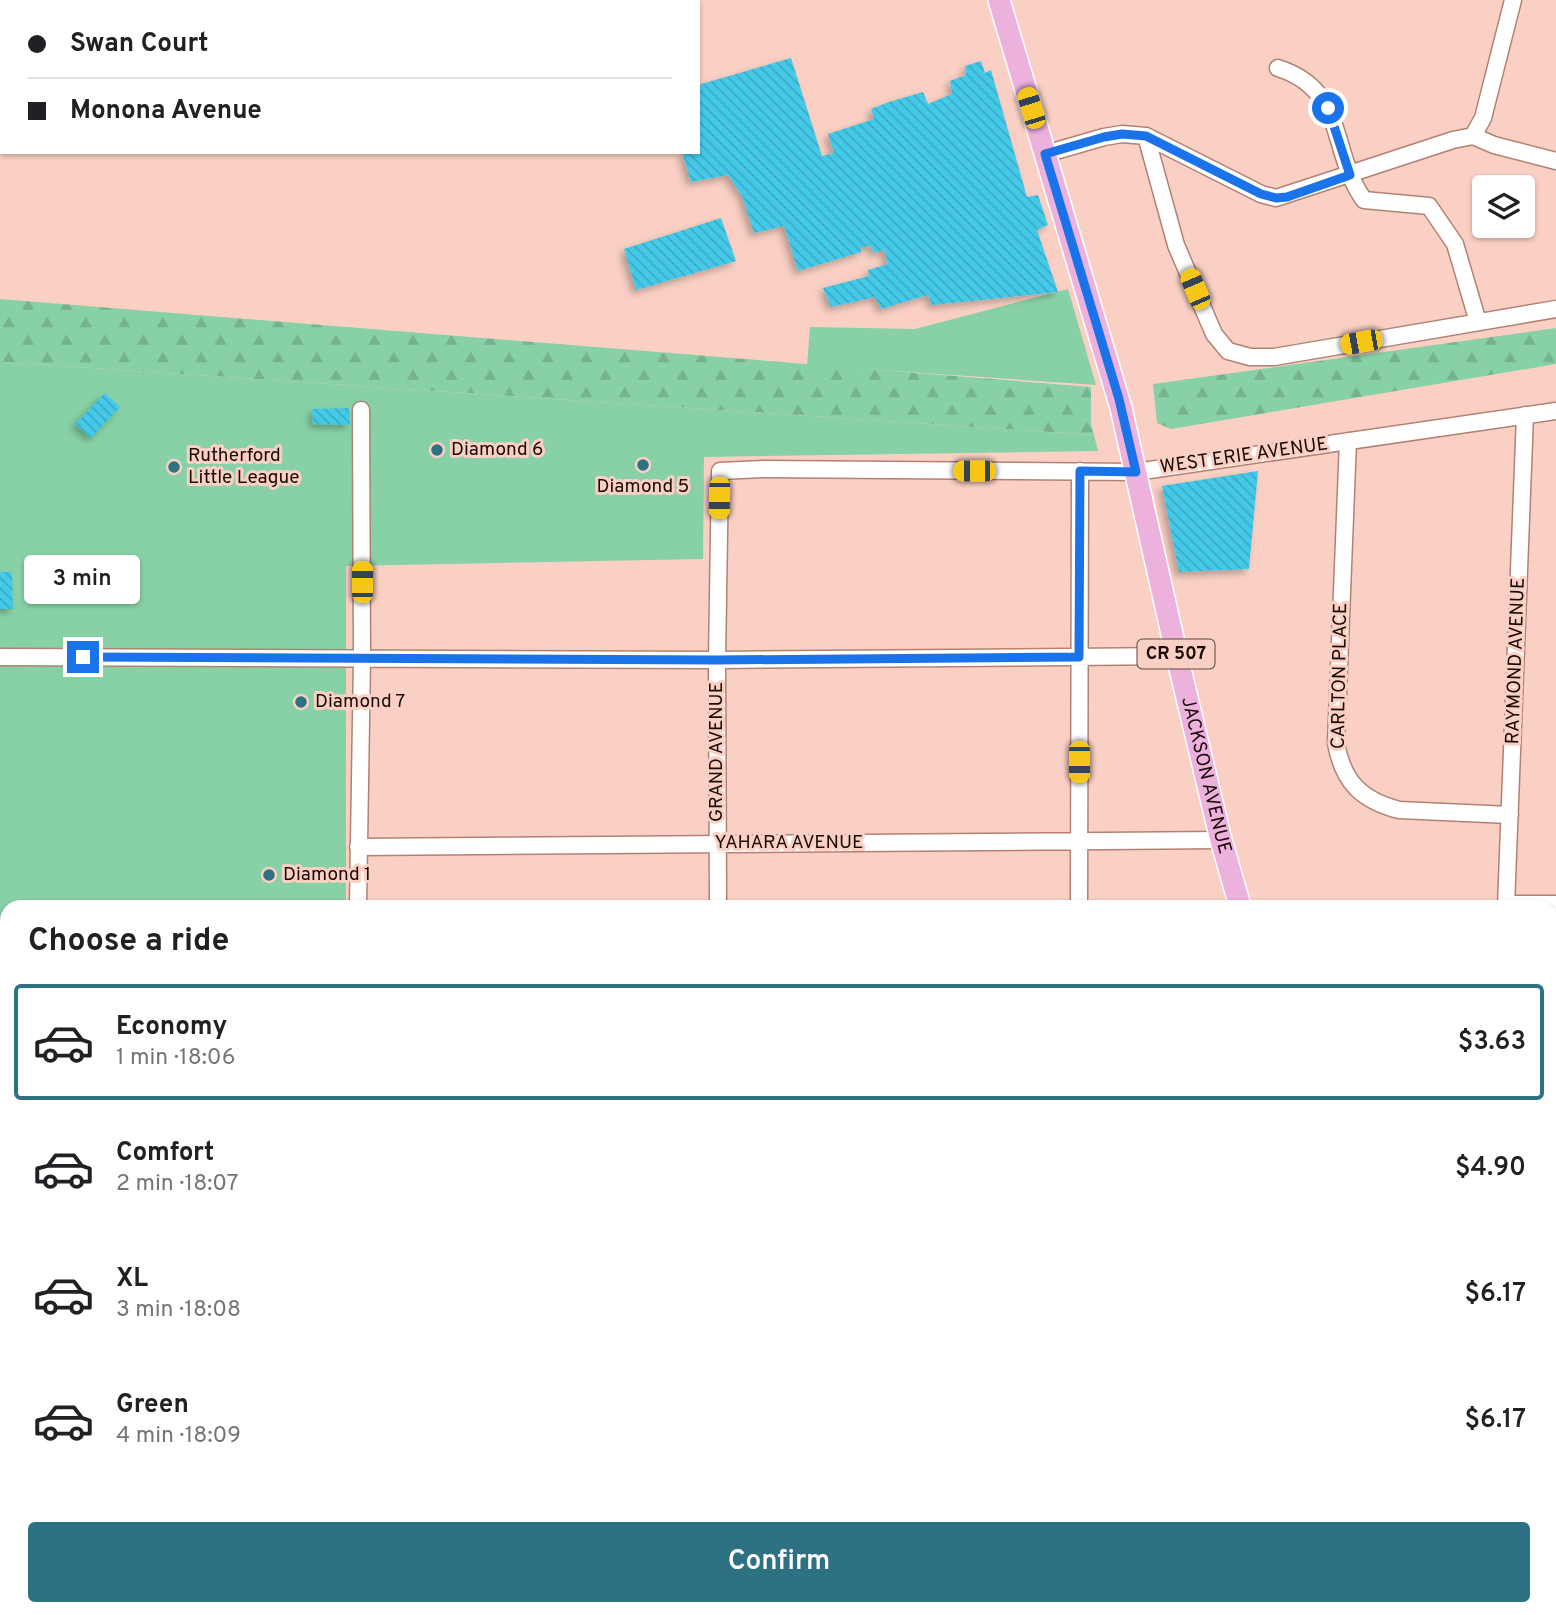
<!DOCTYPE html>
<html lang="en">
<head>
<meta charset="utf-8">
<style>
  :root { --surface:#fff; --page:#f2f2f2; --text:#202124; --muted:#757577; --line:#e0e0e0; --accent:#2d7182 }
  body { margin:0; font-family:Overpass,sans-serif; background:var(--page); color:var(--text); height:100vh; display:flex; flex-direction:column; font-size:26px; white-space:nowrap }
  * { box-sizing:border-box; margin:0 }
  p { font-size:23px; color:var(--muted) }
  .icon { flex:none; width:38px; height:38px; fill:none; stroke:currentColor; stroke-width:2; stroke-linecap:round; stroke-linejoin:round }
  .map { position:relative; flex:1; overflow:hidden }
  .details { position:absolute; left:0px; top:900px; width:1558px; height:716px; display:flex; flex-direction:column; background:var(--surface); border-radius:21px 21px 0 0; box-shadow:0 2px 5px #0004 }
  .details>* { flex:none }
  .top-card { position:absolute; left:0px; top:0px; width:700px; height:154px; box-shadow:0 2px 5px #0004; display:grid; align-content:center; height:154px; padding:0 28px; background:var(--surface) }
  .fabs { position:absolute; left:1472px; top:175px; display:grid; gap:14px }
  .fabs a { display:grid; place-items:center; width:63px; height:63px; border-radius:7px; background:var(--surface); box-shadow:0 2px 5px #0004; font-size:35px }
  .end { position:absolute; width:32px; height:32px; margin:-16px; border:9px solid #1a73e8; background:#fff; box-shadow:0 0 0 4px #fff }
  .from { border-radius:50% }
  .bubble { position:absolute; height:49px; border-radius:7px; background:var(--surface); box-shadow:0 2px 5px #0004; font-size:23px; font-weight:600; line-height:49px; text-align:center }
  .car { position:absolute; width:21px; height:42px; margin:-21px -10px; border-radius:9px; box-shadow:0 0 5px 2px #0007; background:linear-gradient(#f5c518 24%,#345 0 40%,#f5c518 0 76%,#345 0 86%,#f5c518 0) }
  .top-card b { display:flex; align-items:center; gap:24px; height:66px; font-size:26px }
  .top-card b+b { border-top:2px solid var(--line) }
  .top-card i { width:18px; height:18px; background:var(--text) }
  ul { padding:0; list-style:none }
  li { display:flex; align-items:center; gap:21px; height:116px; margin:0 14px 10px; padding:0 14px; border:4px solid transparent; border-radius:7px }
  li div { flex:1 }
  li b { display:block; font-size:26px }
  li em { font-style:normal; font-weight:600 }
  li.on { border-color:var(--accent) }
  li>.icon { width:63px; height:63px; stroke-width:1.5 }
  h2 { padding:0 28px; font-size:32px; line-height:84px }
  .primary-button { display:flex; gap:14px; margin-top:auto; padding:14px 28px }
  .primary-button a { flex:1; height:80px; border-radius:7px; background:var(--accent); color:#fff; font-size:28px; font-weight:600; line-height:80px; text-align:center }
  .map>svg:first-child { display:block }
  .forest { fill:url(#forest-firs) }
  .park { fill:#88d1a6 }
  .building { fill:url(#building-back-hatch); filter:url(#shadow) }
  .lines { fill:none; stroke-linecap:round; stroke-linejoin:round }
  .minor-casing { stroke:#b18274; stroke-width:19 }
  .major-casing { stroke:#fff; stroke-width:24 }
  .minor { stroke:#fff; stroke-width:16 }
  .major { stroke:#ecb1dd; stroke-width:21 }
  .route { stroke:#1a73e8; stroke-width:9 }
  .poi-dot { fill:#2d7182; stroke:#f9d0c3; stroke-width:2.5 }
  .labels { text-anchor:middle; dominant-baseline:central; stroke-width:6; stroke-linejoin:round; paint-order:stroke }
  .shield { fill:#f9d0c3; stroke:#5e463f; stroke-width:2 }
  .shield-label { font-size:18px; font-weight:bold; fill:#1b0b06 }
  .poi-label { font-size:19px; fill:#1b0b06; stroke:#f9d0c3; text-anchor:start }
  .street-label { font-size:19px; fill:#1b0b06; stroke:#f9d0c3 }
</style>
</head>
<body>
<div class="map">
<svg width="1556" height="1615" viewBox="0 0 1556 1615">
  <defs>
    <pattern id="forest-firs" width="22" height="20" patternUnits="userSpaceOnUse" patternTransform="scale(1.75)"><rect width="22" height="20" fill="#88d1a6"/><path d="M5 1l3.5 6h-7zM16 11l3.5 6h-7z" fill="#75b28d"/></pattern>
    <pattern id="building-back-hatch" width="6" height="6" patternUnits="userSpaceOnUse" patternTransform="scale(1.75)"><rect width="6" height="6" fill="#44c9e9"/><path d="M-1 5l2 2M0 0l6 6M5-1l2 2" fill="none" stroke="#3babc6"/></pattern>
    <filter id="shadow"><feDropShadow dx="-4" dy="4" stdDeviation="3.5" flood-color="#0004"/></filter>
  </defs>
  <rect width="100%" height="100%" fill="#f9d0c3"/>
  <path class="forest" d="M0 299 1091 387V423L1094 435 0 362Z
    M1556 328V364L1171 429 1157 423 1153 384Z"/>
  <path class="park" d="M1068 289 1096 385 807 365 810 327 915 329Z
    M0 362 1094 435 1098 451 704 457 703 559 346 566V906H7V1189H0Z"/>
  <path class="building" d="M791 58 822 156 834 153 828 134 874 119 871 109 889 102 923 92 928 104 952 94 950 81 966 75 965 66 981 61 985 73 991 70 1027 197 1038 195 1048 225 1037 230 1058 292 932 305 928 295 881 309 875 297 831 307 823 288 869 276 868 270 888 264 884 250 874 253 871 246 862 247 861 252 798 271 784 226 754 233 742 196 728 175 691 182 682 152H698V85Z
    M721 218 736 261 636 290 624 249Z
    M105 393 120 407 91 438 75 424Z
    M349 408 350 425 313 424 312 409Z
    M1258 471 1249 569 1179 572 1162 486Z
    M0 572H12L13 609H0Z
    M0 1425H7V1449H0Z
    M0 1524H7V1552H0Z"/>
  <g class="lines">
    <defs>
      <path id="minor" d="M458 0 465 2
        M550 2 553 0
        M1278 68C1347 90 1329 151 1364 200L1429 206 1455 244 1478 322
        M1146 136 1176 245 1214 334 1228 351 1250 357H1274L1556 309
        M1473 136 1494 145 1556 161
        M1045 154 1104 137 1122 134 1146 136 1261 194 1276 198 1453 140 1473 136 1483 118 1513 0
        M1348 441 1336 743C1343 782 1361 800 1399 810L1510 815
        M0 657 717 660 1177 656
        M358 847 1221 840
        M1506 904H1556
        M358 906 362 658 361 410
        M718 906 717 660 720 471 763 469 1136 472 1556 411
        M1079 906 1080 471
        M1506 906 1525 415
        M1550 1093H1556
        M0 1208H7
        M1550 1265H1556
        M0 1392H7
        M362 1608V1615
        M498 1608V1615
        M723 1608V1615
        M1081 1608V1615"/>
      <g id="major">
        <path id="s1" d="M999 0 1121 408 1177 656 1221 840 1240 906"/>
        <path d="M1550 1590H1556"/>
        <path d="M0 1595H7"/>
        <path d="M1396 1608 1397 1615"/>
      </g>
    </defs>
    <use href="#minor" class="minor-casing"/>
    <use href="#major" class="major-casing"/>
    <use href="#minor" class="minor"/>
    <use href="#major" class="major"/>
  </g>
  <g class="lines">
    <path class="route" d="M83 657 717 660 1079 657 1080 471 1136 472 1119 399 1045 154 1104 137 1122 134 1146 136 1261 194 1276 198 1287 197 1350 175 1328 108"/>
  </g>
  <g class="poi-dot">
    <circle cx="437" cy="450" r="7"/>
    <circle cx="643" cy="465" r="7"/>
    <circle cx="174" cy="467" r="7"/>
    <circle cx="301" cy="702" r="7"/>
    <circle cx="269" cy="875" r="7"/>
  </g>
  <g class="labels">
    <rect class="shield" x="1137.5" y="639.5" width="77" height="29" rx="5"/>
    <g class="shield-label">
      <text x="1176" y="654">CR 507</text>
    </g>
    <g class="poi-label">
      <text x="451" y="450">Diamond 6</text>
      <text x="188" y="456">Rutherford<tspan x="188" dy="22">Little League</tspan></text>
      <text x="643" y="487" text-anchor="middle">Diamond 5</text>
      <text x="315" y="702">Diamond 7</text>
      <text x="283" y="875">Diamond 1</text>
    </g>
    <g class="street-label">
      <text transform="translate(1244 456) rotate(-8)">WEST ERIE AVENUE</text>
      <text transform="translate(1516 661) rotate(-88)">RAYMOND AVENUE</text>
      <text transform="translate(1340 676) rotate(-89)">CARLTON PLACE</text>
      <text transform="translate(717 752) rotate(-90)">GRAND AVENUE</text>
      <text stroke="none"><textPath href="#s1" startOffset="803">JACKSON AVENUE</textPath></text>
      <text x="789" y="843">YAHARA AVENUE</text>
    </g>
  </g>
</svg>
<div class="fabs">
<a><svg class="icon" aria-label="layers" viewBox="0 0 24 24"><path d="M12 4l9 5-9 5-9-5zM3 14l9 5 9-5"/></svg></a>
</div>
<i class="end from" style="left:1328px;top:108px"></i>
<i class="end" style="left:83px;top:657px"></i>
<div class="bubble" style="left:24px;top:555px;width:116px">3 min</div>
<i class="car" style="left:1031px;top:108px;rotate:343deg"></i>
<i class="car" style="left:1195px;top:289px;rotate:337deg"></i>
<i class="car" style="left:1361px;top:342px;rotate:260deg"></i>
<i class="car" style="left:974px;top:471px;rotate:270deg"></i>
<i class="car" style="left:719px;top:498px;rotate:181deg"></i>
<i class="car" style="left:362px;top:582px;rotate:0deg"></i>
<i class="car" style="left:1079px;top:762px;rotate:180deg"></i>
<div class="top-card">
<b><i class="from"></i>Swan Court</b>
<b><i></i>Monona Avenue</b>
</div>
<section class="details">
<h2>Choose a ride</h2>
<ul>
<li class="on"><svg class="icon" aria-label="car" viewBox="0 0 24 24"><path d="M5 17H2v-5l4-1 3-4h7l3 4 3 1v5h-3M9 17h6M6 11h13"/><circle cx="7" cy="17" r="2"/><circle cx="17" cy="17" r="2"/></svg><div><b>Economy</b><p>1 min · 18:06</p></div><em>$3.63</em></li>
<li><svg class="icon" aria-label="car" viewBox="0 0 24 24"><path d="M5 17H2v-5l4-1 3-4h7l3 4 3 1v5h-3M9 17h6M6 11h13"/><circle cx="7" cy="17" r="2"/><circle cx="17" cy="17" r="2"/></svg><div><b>Comfort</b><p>2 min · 18:07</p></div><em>$4.90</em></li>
<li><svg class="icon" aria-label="car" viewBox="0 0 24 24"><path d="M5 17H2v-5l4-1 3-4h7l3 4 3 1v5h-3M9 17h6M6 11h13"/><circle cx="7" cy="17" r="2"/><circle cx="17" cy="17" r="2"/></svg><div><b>XL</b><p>3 min · 18:08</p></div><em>$6.17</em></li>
<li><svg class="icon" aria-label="car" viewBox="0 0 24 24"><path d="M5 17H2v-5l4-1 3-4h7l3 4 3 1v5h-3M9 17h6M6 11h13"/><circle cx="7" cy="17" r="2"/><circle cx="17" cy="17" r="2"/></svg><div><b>Green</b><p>4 min · 18:09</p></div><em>$6.17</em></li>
</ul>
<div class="primary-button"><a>Confirm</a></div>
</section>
</div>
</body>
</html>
